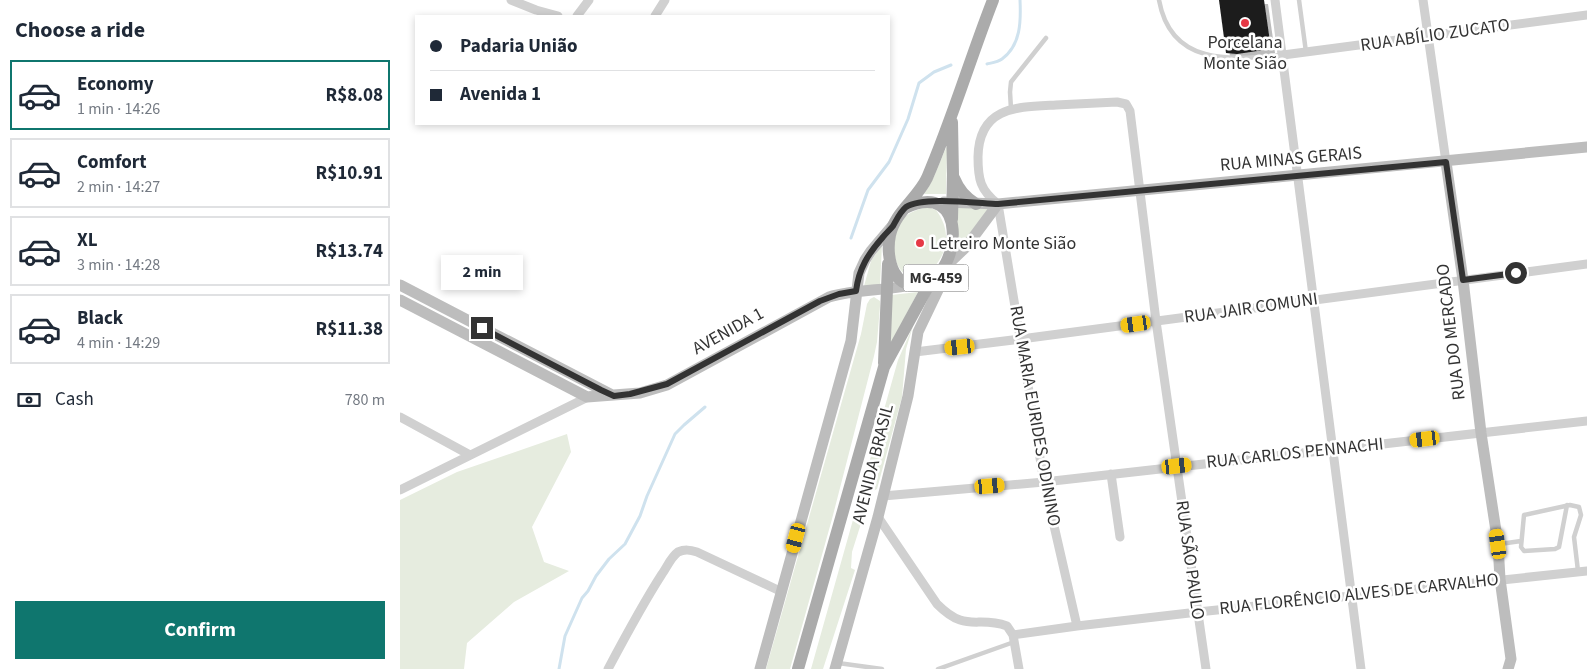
<!DOCTYPE html>
<html lang="en">
<head>
<meta charset="utf-8">
<style>
  :root { --surface:#fff; --page:#f2f2f3; --text:#1f2937; --muted:#747a83; --line:#e0e1e3; --accent:#0f766e }
  body { margin:0; font-family:"Source Sans 3",sans-serif; background:var(--page); color:var(--text); height:100vh; display:flex; flex-direction:column; font-size:19px; white-space:nowrap }
  * { box-sizing:border-box; margin:0 }
  p { font-size:16px; color:var(--muted) }
  .icon { flex:none; width:28px; height:28px; fill:none; stroke:currentColor; stroke-width:2; stroke-linecap:round; stroke-linejoin:round }
  .map { position:relative; flex:1; overflow:hidden }
  .sheet { display:flex; flex-direction:column; background:var(--surface); width:400px }
  .sheet>* { flex:none }
  .guide { position:absolute; left:15px; top:15px; width:475px; height:110px; border-radius:0px; box-shadow:0 2px 8px #0003; display:grid; align-content:center; height:110px; padding:0 15px; background:var(--surface) }
  .end { position:absolute; width:22px; height:22px; margin:-11px; border:6px solid #333; background:#fff; box-shadow:0 0 0 2px #fff }
  .from { border-radius:50% }
  .bubble { position:absolute; height:35px; border-radius:0px; background:var(--surface); box-shadow:0 2px 8px #0003; font-size:16px; font-weight:700; line-height:35px; text-align:center }
  .car { position:absolute; width:15px; height:30px; margin:-15px -8px; border-radius:6px; box-shadow:0 0 4px 1px #0007; background:linear-gradient(#f5c518 24%,#345 0 40%,#f5c518 0 76%,#345 0 86%,#f5c518 0) }
  .guide b { display:flex; align-items:center; gap:18px; height:48px; font-size:19px }
  .guide b+b { border-top:1px solid var(--line) }
  .guide i { width:12px; height:12px; background:var(--text) }
  ul { padding:0; list-style:none }
  li { display:flex; align-items:center; gap:15px; height:70px; margin:0 10px 8px; padding:0 5px; border:2px solid var(--line); border-radius:0px }
  li div { flex:1 }
  li b { display:block; font-size:19px }
  li em { font-style:normal; font-weight:700 }
  li.active { border-color:var(--accent) }
  li>.icon { width:45px; height:45px; stroke-width:1.5 }
  h2 { padding:0 15px; font-size:22px; line-height:60px }
  .pay { display:flex; align-items:center; gap:12px; height:55px; padding:0 15px; font-size:19px }
  .pay p { margin-inline-start:auto }
  .button { display:flex; gap:10px; margin-top:auto; padding:10px 15px }
  .button a { flex:1; height:58px; border-radius:0px; background:var(--accent); color:#fff; font-size:20px; font-weight:700; line-height:58px; text-align:center }
  main { display:flex; flex:1; min-height:0 }
  .map>svg:first-child { display:block }
  .green { fill:#e6ecdf }
  .lines { fill:none; stroke-linecap:round; stroke-linejoin:round }
  .stream { stroke:#cfe2ee; stroke-width:3 }
  .building { fill:#1a1a1a; filter:url(#shadow) }
  .lane { stroke:#d0d0d0; stroke-width:4.5 }
  .street { stroke:#d0d0d0; stroke-width:9 }
  .secondary { stroke:#bdbdbd; stroke-width:11 }
  .primary { stroke:#ababab; stroke-width:12 }
  .route { stroke:#333; stroke-width:6 }
  .poi-dot { fill:#e63946; stroke:#fff; stroke-width:2 }
  .labels { text-anchor:middle; dominant-baseline:central; stroke-width:5; stroke-linejoin:round; paint-order:stroke }
  .shield { fill:#fff; stroke:#707070; stroke-width:1 }
  .shield-label { font-size:16px; font-weight:bold; fill:#333 }
  .street-label { font-size:18px; fill:#333; stroke:#fff }
  .poi-label { font-size:18px; fill:#333; stroke:#fff }
</style>
</head>
<body>
<main>
<section class="sheet">
<h2>Choose a ride</h2>
<ul>
<li class="active"><svg class="icon" aria-label="car" viewBox="0 0 24 24"><path d="M5 17H2v-5l4-1 3-4h7l3 4 3 1v5h-3M9 17h6M6 11h13"/><circle cx="7" cy="17" r="2"/><circle cx="17" cy="17" r="2"/></svg><div><b>Economy</b><p>1 min · 14:26</p></div><em>R$8.08</em></li>
<li><svg class="icon" aria-label="car" viewBox="0 0 24 24"><path d="M5 17H2v-5l4-1 3-4h7l3 4 3 1v5h-3M9 17h6M6 11h13"/><circle cx="7" cy="17" r="2"/><circle cx="17" cy="17" r="2"/></svg><div><b>Comfort</b><p>2 min · 14:27</p></div><em>R$10.91</em></li>
<li><svg class="icon" aria-label="car" viewBox="0 0 24 24"><path d="M5 17H2v-5l4-1 3-4h7l3 4 3 1v5h-3M9 17h6M6 11h13"/><circle cx="7" cy="17" r="2"/><circle cx="17" cy="17" r="2"/></svg><div><b>XL</b><p>3 min · 14:28</p></div><em>R$13.74</em></li>
<li><svg class="icon" aria-label="car" viewBox="0 0 24 24"><path d="M5 17H2v-5l4-1 3-4h7l3 4 3 1v5h-3M9 17h6M6 11h13"/><circle cx="7" cy="17" r="2"/><circle cx="17" cy="17" r="2"/></svg><div><b>Black</b><p>4 min · 14:29</p></div><em>R$11.38</em></li>
</ul>
<div class="pay"><svg class="icon" aria-label="cash" viewBox="0 0 24 24"><path d="M3 7h18v10H3z"/><circle cx="12" cy="12" r="2"/></svg>Cash<p>780 m</p></div>
<div class="button"><a>Confirm</a></div>
</section>
<div class="map">
<svg width="1187" height="669" viewBox="0 0 1187 669">
  <defs>
    <filter id="shadow"><feDropShadow dx="4" dy="4" stdDeviation="0" flood-color="#0004"/></filter>
  </defs>
  <rect width="100%" height="100%" fill="#fff"/>
  <path class="green" d="M547 146 546 194H524C535 179 539 162 547 146Z
    M528 207 536 210C546 223 549 238 543 253 536 270 515 290 500 269 490 255 493 230 504 218 511 211 519 209 528 207Z
    M557 208H590L555 252Z
    M482 245 480 285 464 286 471 261Z
    M518 292 488 349 491 295Z
    M474 297 480 301V306L477 342 474 356 432 519 390 669H366L461 334 467 304 470 299Z
    M513 326 506 349 502 397 477 489 471 492 452 552 451 568 455 570 423 669H411L498 360Z
    M167 434 171 452 132 527 144 562 169 571 114 602 67 643 64 669H0V500L57 472Z"/>
  <g class="lines">
    <path class="stream" d="M587 64C591 63 598 62 602 59 621 45 621 21 620 0
      M451 238 468 190 489 162 508 119 519 83 534 72 551 65
      M159 669 165 636 182 598 188 591 196 576 209 559 225 544 240 516 247 496 275 434 284 425 305 407"/>
  </g>
  <path class="building" d="M819 0H864L871 49 837 54 826 53Z"/>
  <g class="lines">
    <path class="lane" d="M759 0C771 66 830 60 882 55
      M899 0 906 52
      M611 109 610 92 611 82 646 38
      M1167 505 1159 547 1155 549 1124 551 1121 547 1124 515 1170 505 1179 507 1181 515 1174 537 1178 571
      M1100 544 1121 541
      M438 663 482 669
      M538 669 614 642"/>
    <path class="street" d="M111 0 136 10 158 16
      M875 0 961 669
      M1023 0 1046 162
      M177 16 189 0
      M255 16 265 0
      M883 55 1187 15
      M515 352 621 339 1187 264
      M0 417 70 455
      M711 474 720 537
      M0 490 192 395
      M483 496 644 482 1187 421
      M478 517 537 604C567 634 576 615 607 626L613 635 619 669
      M677 626 644 482 598 204C580 190 578 179 578 157 579 106 617 107 656 105 676 104 697 103 717 102L726 104 730 111 756 321 806 669
      M613 635 677 626 798 612 1187 571
      M208 669C225 637 242 605 262 574 267 567 271 557 278 552 285 549 290 550 297 552L382 592"/>
    <path class="secondary" d="M1046 162 1063 280 1081 433 1098 544 1100 579 1111 659 1108 669
      M544 202 598 204 1187 147
      M546 266 566 247 598 204
      M0 285 212 395
      M0 300 187 397 240 393 267 385 429 297C456 289 485 291 512 285
      M360 669 451 341 459 273 465 260 471 251 493 225
      M435 669 478 517 508 396 518 332 540 286 543 270"/>
    <path class="primary" d="M554 178C559 190 565 197 576 204
      M505 208C569 178 561 271 526 283 494 294 485 259 490 235 495 212 517 199 527 178 552 120 570 59 593 0
      M552 219 553 175 552 122
      M484 363 488 264
      M398 669 484 367 531 281"/>
  </g>
  <g class="lines">
    <path class="route" d="M82 328 201 390 214 396 230 394 267 384 420 301 439 294 456 291C459 268 468 254 483 237 486 233 490 230 493 226 497 219 500 212 506 207 523 196 576 203 598 204L1046 162 1063 280 1116 273"/>
  </g>
  <g class="poi-dot">
    <circle cx="845" cy="23" r="5"/>
    <circle cx="520" cy="243" r="5"/>
  </g>
  <g class="labels">
    <rect class="shield" x="503.5" y="264.5" width="65" height="27" rx="4"/>
    <g class="shield-label">
      <text x="536" y="278">MG-459</text>
    </g>
    <g class="street-label">
      <text transform="translate(1035 35) rotate(-8)">RUA ABÍLIO ZUCATO</text>
      <text transform="translate(891 159) rotate(-5)">RUA MINAS GERAIS</text>
      <text transform="translate(851 308) rotate(-8)">RUA JAIR COMUNI</text>
      <text transform="translate(328 331) rotate(-29)">AVENIDA 1</text>
      <text transform="translate(1051 332) rotate(-97)">RUA DO MERCADO</text>
      <text transform="translate(635 416) rotate(80)">RUA MARIA EURIDES ODININO</text>
      <text transform="translate(895 453) rotate(-6)">RUA CARLOS PENNACHI</text>
      <text transform="translate(473 464) rotate(-76)">AVENIDA BRASIL</text>
      <text transform="translate(790 560) rotate(82)">RUA SÃO PAULO</text>
      <text transform="translate(959 594) rotate(-6)">RUA FLORÊNCIO ALVES DE CARVALHO</text>
    </g>
    <g class="poi-label">
      <text x="845" y="42">Porcelana<tspan x="845" dy="21">Monte Sião</tspan></text>
      <text x="530" y="243" text-anchor="start">Letreiro Monte Sião</text>
    </g>
  </g>
</svg>
<i class="end from" style="left:1116px;top:273px"></i>
<i class="end" style="left:82px;top:328px"></i>
<div class="bubble" style="left:41px;top:255px;width:82px">2 min</div>
<i class="car" style="left:736px;top:324px;rotate:262deg"></i>
<i class="car" style="left:560px;top:347px;rotate:264deg"></i>
<i class="car" style="left:1025px;top:439px;rotate:263deg"></i>
<i class="car" style="left:777px;top:466px;rotate:84deg"></i>
<i class="car" style="left:590px;top:486px;rotate:85deg"></i>
<i class="car" style="left:396px;top:538px;rotate:195deg"></i>
<i class="car" style="left:1098px;top:544px;rotate:352deg"></i>
<div class="guide">
<b><i class="from"></i>Padaria União</b>
<b><i></i>Avenida 1</b>
</div>
</div>
</main>
</body>
</html>
